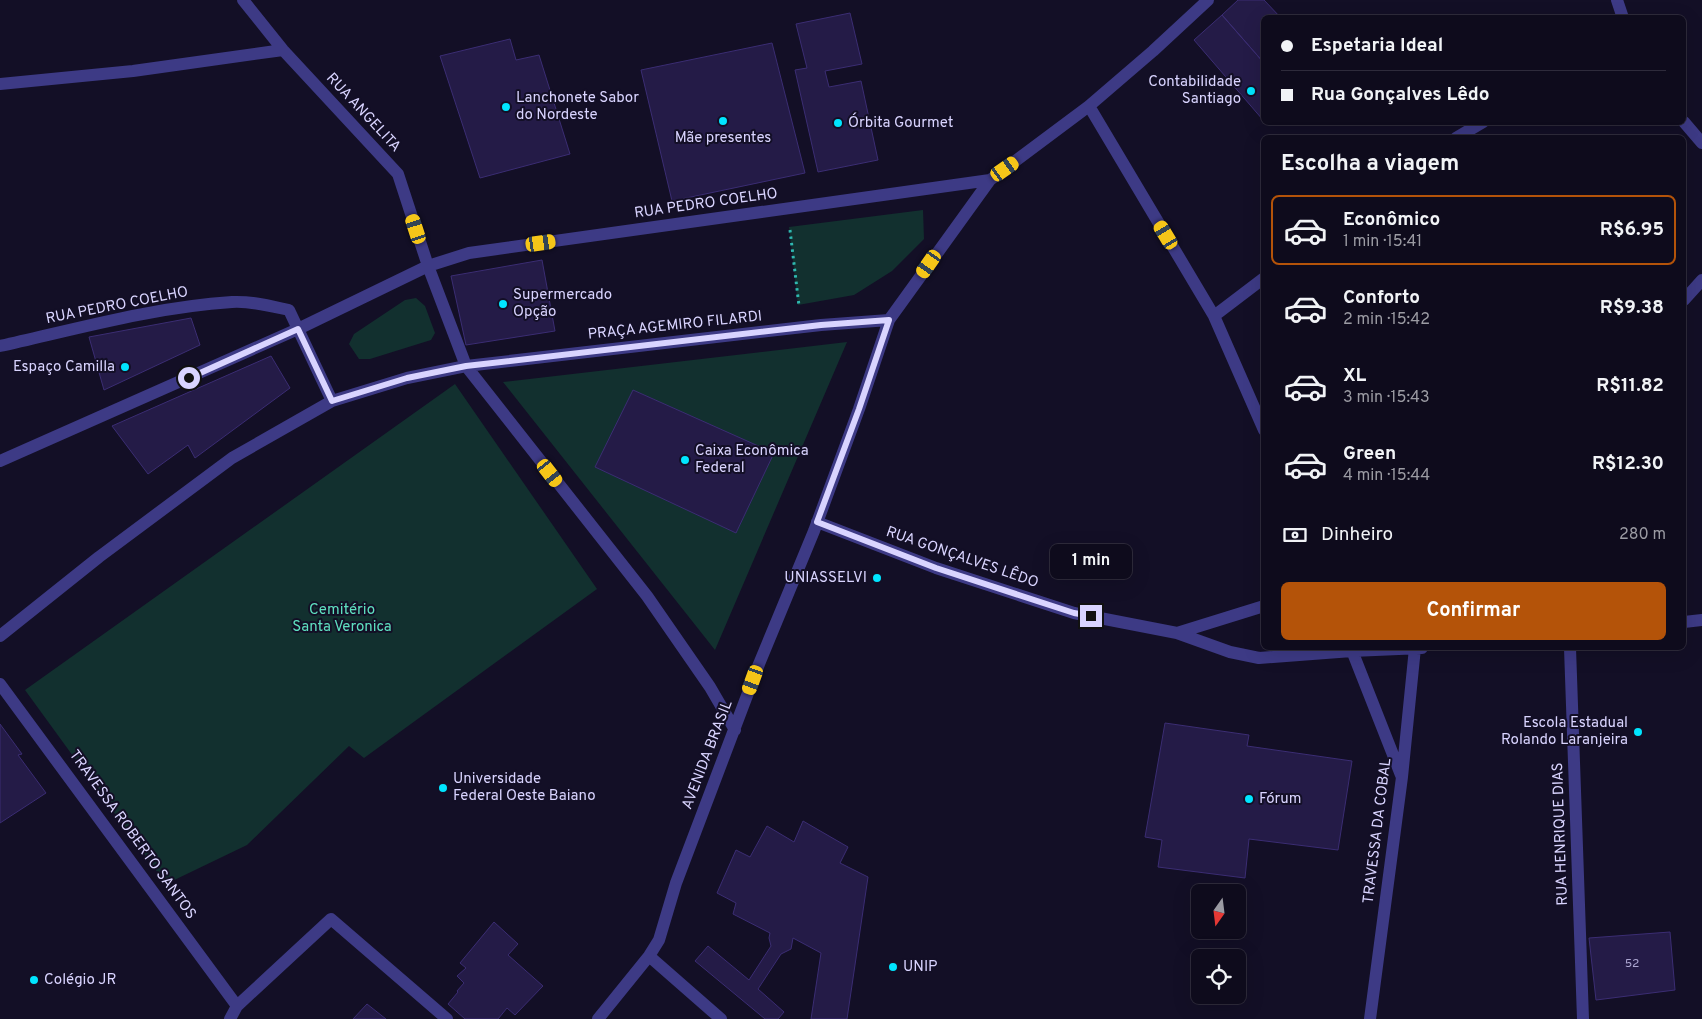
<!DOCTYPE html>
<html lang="pt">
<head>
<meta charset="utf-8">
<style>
  :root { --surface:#0e0b1c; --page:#171425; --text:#f1f3f6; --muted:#9b9ba3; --line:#2e2b3b; --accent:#b45309 }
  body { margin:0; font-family:Overpass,sans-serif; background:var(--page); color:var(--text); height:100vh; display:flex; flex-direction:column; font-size:19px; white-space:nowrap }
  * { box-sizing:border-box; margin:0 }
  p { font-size:16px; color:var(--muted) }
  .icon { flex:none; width:28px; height:28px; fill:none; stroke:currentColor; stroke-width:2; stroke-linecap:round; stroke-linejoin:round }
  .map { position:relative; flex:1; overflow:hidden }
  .side { position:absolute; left:1261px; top:135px; width:425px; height:515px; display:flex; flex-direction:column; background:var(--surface); border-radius:8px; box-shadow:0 5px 20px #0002,0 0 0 1px var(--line) }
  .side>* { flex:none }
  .top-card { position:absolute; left:1261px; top:15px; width:425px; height:110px; border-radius:8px; box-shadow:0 5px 20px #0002,0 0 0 1px var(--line); display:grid; align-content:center; height:110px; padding:0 20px; background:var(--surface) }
  .needle { width:32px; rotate:194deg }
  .buttons { position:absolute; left:1191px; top:884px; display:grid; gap:10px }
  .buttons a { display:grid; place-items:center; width:55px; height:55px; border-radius:8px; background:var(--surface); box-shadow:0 5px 20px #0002,0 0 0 1px var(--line); font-size:25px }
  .end { position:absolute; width:22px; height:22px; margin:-11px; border:6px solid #d9d4ff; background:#111; box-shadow:0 0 0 2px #111 }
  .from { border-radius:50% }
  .bubble { position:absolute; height:35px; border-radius:8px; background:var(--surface); box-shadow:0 5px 20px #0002,0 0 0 1px var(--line); font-size:16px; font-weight:700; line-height:35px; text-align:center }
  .car { position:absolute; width:15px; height:30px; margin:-15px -8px; border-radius:6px; box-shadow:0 0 4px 1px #0007; background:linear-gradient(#f5c518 24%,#345 0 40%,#f5c518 0 76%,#345 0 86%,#f5c518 0) }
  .top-card b { display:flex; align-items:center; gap:18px; height:48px; font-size:19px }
  .top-card b+b { border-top:1px solid var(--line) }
  .top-card i { width:12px; height:12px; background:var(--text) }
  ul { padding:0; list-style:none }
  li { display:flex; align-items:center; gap:15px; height:70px; margin:0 10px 8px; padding:0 10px; border:2px solid transparent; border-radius:8px }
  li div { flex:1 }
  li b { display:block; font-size:19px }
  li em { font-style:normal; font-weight:700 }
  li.current { border-color:var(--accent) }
  li>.icon { width:45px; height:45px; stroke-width:1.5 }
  h2 { padding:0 20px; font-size:22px; line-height:60px }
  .pay { display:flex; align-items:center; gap:12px; height:55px; padding:0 20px; font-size:19px }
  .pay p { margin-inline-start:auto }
  .action { display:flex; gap:10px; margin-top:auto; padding:10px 20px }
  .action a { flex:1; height:58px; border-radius:8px; background:var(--accent); color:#fff; font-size:20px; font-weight:700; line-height:58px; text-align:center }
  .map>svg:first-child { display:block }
  .green { fill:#12302f }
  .building { fill:#241b47; stroke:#3b2d73 }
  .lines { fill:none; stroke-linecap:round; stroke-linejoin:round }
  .path { stroke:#2fb8b0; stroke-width:3; stroke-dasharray:2.5 4; stroke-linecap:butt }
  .minor { stroke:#3d3a85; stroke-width:12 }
  .route { stroke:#d9d4ff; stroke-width:6 }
  .poi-dot { fill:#00e5ff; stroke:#130f26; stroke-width:2 }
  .labels { text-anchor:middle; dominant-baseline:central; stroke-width:4; stroke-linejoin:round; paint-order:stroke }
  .number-label { font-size:12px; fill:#aca6d1 }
  .poi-label { font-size:15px; fill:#d9d4ff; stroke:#130f26; text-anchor:start }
  .street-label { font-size:15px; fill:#d9d4ff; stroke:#130f26 }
  .park-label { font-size:15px; fill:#5fe0c0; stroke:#130f26 }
</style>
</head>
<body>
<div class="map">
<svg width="1702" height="1019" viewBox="0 0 1702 1019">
  <rect width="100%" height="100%" fill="#130f26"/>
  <path class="green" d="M923 210 924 239 892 271 854 295 798 305 789 227Z
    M416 298 425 306 435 333 431 340 370 359H359L349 344 354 334 405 300Z
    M847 342 715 650 503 382Z
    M455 384 597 589 364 758 349 746 247 845 166 884 25 690Z"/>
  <path class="building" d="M1238 0H1264L1281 18H1264V63L1222 15Z
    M850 13 862 64 825 71 829 87 861 81 878 160 818 172 795 70 807 68 796 24Z
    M1222 15 1264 63 1263 120 1194 40Z
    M510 39 516 60 539 55 570 154 480 178 440 56Z
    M772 43 805 173 672 201 641 70Z
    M542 260 555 331 466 345 451 276Z
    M191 318 200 345 104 390 89 337Z
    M271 356 290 388 195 458 188 445 148 474 112 426Z
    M633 390 774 453 736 533 595 467Z
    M1165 723 1249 735 1247 746 1352 761 1338 850 1249 839 1245 878 1158 867 1162 840 1145 837Z
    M0 724 22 754 18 755 46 793 0 823Z
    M803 821 848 847 840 863 868 877 847 1019H811L821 953 793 938 791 949 781 954 758 989 784 1012 778 1019H765L695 961 708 946 749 980 771 946 769 938 770 933 733 914 736 903 717 893 736 850 750 857 767 826 794 842Z
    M494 922 518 944 508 955 543 986 515 1015 507 1008 498 1019H465L448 1004 458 992 457 991 464 983 457 976 466 968 460 963Z
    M1670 932 1675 990 1596 1000 1589 938Z
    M367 1004 386 1019H353Z"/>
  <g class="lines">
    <path class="path" d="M790 230 799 306"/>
    <path class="minor" d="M243 0 283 50 398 174 428 266 466 366 647 596 710 687 735 730
      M1617 0 1623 18
      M0 84 133 71 283 50
      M1089 106 1214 316 1264 430
      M1684 122 1702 143
      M1456 138 1483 122
      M1684 300 1702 280
      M1214 316 1264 278
      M0 346C76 329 154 307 232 302 251 301 270 306 289 310L332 401
      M0 461 298 329 428 266 469 253 990 180
      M817 522 936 568 1074 613 1177 633 1230 652 1259 658 1352 651 1422 648
      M1684 622 1702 620
      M1177 633 1264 606
      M0 636 99 557 232 458 332 401 407 378 466 366 821 325 889 320
      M1351 648 1401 775
      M1570 648 1583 1019
      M0 684 237 1006
      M649 956 721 1019
      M230 1019 237 1006 331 919 447 1019
      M598 1019 649 956 659 940 676 883 759 664 814 531 859 409 889 320 990 180 1089 106 1153 51 1208 0
      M1370 1019 1402 777 1415 648"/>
  </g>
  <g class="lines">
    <path class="route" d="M189 378 298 329 332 401 407 378 466 366 821 325 889 320 859 409 817 522 936 568 1074 613 1091 616"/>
  </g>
  <g class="poi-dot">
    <circle cx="1251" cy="91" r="5"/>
    <circle cx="506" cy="107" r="5"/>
    <circle cx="723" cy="121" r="5"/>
    <circle cx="838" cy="123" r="5"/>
    <circle cx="503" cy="304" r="5"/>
    <circle cx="125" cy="367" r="5"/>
    <circle cx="685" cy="460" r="5"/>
    <circle cx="877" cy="578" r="5"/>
    <circle cx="1638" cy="732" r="5"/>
    <circle cx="443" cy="788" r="5"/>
    <circle cx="1249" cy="799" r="5"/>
    <circle cx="893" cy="967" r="5"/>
    <circle cx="34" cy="980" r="5"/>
  </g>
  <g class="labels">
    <g class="number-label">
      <text x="1632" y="964">52</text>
    </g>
    <g class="poi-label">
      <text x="1241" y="82" text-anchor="end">Contabilidade<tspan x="1241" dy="17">Santiago</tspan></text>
      <text x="516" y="98">Lanchonete Sabor<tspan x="516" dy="17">do Nordeste</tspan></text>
      <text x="848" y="123">Órbita Gourmet</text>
      <text x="723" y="138" text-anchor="middle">Mãe presentes</text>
      <text x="513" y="295">Supermercado<tspan x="513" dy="17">Opção</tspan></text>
      <text x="115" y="367" text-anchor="end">Espaço Camilla</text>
      <text x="695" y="451">Caixa Econômica<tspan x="695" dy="17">Federal</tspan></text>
      <text x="867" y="578" text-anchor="end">UNIASSELVI</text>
      <text x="1628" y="723" text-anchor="end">Escola Estadual<tspan x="1628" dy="17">Rolando Laranjeira</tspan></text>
      <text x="453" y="779">Universidade<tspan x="453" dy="17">Federal Oeste Baiano</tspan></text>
      <text x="1259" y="799">Fórum</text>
      <text x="903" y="967">UNIP</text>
      <text x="44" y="980">Colégio JR</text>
    </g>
    <g class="street-label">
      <text transform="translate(363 113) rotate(47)">RUA ANGELITA</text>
      <text transform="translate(706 204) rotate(-8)">RUA PEDRO COELHO</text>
      <text transform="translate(117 306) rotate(-11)">RUA PEDRO COELHO</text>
      <text transform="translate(675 326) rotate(-6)">PRAÇA AGEMIRO FILARDI</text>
      <text transform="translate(962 558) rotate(19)">RUA GONÇALVES LÊDO</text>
      <text transform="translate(708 755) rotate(-69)">AVENIDA BRASIL</text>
      <text transform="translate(1378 831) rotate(-83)">TRAVESSA DA COBAL</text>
      <text transform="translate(1561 834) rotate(-92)">RUA HENRIQUE DIAS</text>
      <text transform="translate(132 835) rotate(54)">TRAVESSA ROBERTO SANTOS</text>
    </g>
    <g class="park-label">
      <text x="342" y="610">Cemitério<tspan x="342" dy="17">Santa Veronica</tspan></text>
    </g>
  </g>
</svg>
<div class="buttons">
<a><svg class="needle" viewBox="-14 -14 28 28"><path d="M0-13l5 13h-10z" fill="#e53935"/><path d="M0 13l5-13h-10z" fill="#9b9ba3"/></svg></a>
<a><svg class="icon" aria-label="locate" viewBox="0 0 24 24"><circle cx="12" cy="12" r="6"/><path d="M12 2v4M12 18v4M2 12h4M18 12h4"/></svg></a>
</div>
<i class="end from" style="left:189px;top:378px"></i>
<i class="end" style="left:1091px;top:616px"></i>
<div class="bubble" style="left:1050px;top:544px;width:82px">1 min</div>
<i class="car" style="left:1005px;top:169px;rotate:55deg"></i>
<i class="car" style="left:416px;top:229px;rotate:342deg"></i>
<i class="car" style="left:1166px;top:235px;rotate:329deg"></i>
<i class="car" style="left:541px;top:243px;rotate:82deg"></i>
<i class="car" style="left:929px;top:264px;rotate:215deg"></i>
<i class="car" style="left:550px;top:473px;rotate:142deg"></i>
<i class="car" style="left:753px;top:680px;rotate:200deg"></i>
<div class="top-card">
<b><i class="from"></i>Espetaria Ideal</b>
<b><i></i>Rua Gonçalves Lêdo</b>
</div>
<section class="side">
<h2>Escolha a viagem</h2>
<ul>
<li class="current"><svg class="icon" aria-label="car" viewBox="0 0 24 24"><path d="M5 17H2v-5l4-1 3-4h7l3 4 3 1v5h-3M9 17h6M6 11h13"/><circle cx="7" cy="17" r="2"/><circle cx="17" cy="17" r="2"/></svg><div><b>Econômico</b><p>1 min · 15:41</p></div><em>R$6.95</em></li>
<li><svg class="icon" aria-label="car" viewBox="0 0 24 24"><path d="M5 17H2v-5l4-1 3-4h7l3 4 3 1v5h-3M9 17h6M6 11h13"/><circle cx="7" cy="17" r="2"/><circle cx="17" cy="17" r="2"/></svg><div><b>Conforto</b><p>2 min · 15:42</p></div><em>R$9.38</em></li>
<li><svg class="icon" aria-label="car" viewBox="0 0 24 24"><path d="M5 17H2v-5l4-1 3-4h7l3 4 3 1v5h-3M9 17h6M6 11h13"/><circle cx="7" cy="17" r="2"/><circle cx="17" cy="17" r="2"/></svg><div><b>XL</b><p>3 min · 15:43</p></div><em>R$11.82</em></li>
<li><svg class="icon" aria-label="car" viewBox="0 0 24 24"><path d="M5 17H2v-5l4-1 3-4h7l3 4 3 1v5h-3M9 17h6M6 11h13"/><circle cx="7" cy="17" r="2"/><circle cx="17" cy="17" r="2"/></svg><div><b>Green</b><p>4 min · 15:44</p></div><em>R$12.30</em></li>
</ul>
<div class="pay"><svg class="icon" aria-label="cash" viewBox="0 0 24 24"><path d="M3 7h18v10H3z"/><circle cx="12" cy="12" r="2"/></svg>Dinheiro<p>280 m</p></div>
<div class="action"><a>Confirmar</a></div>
</section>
</div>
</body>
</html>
